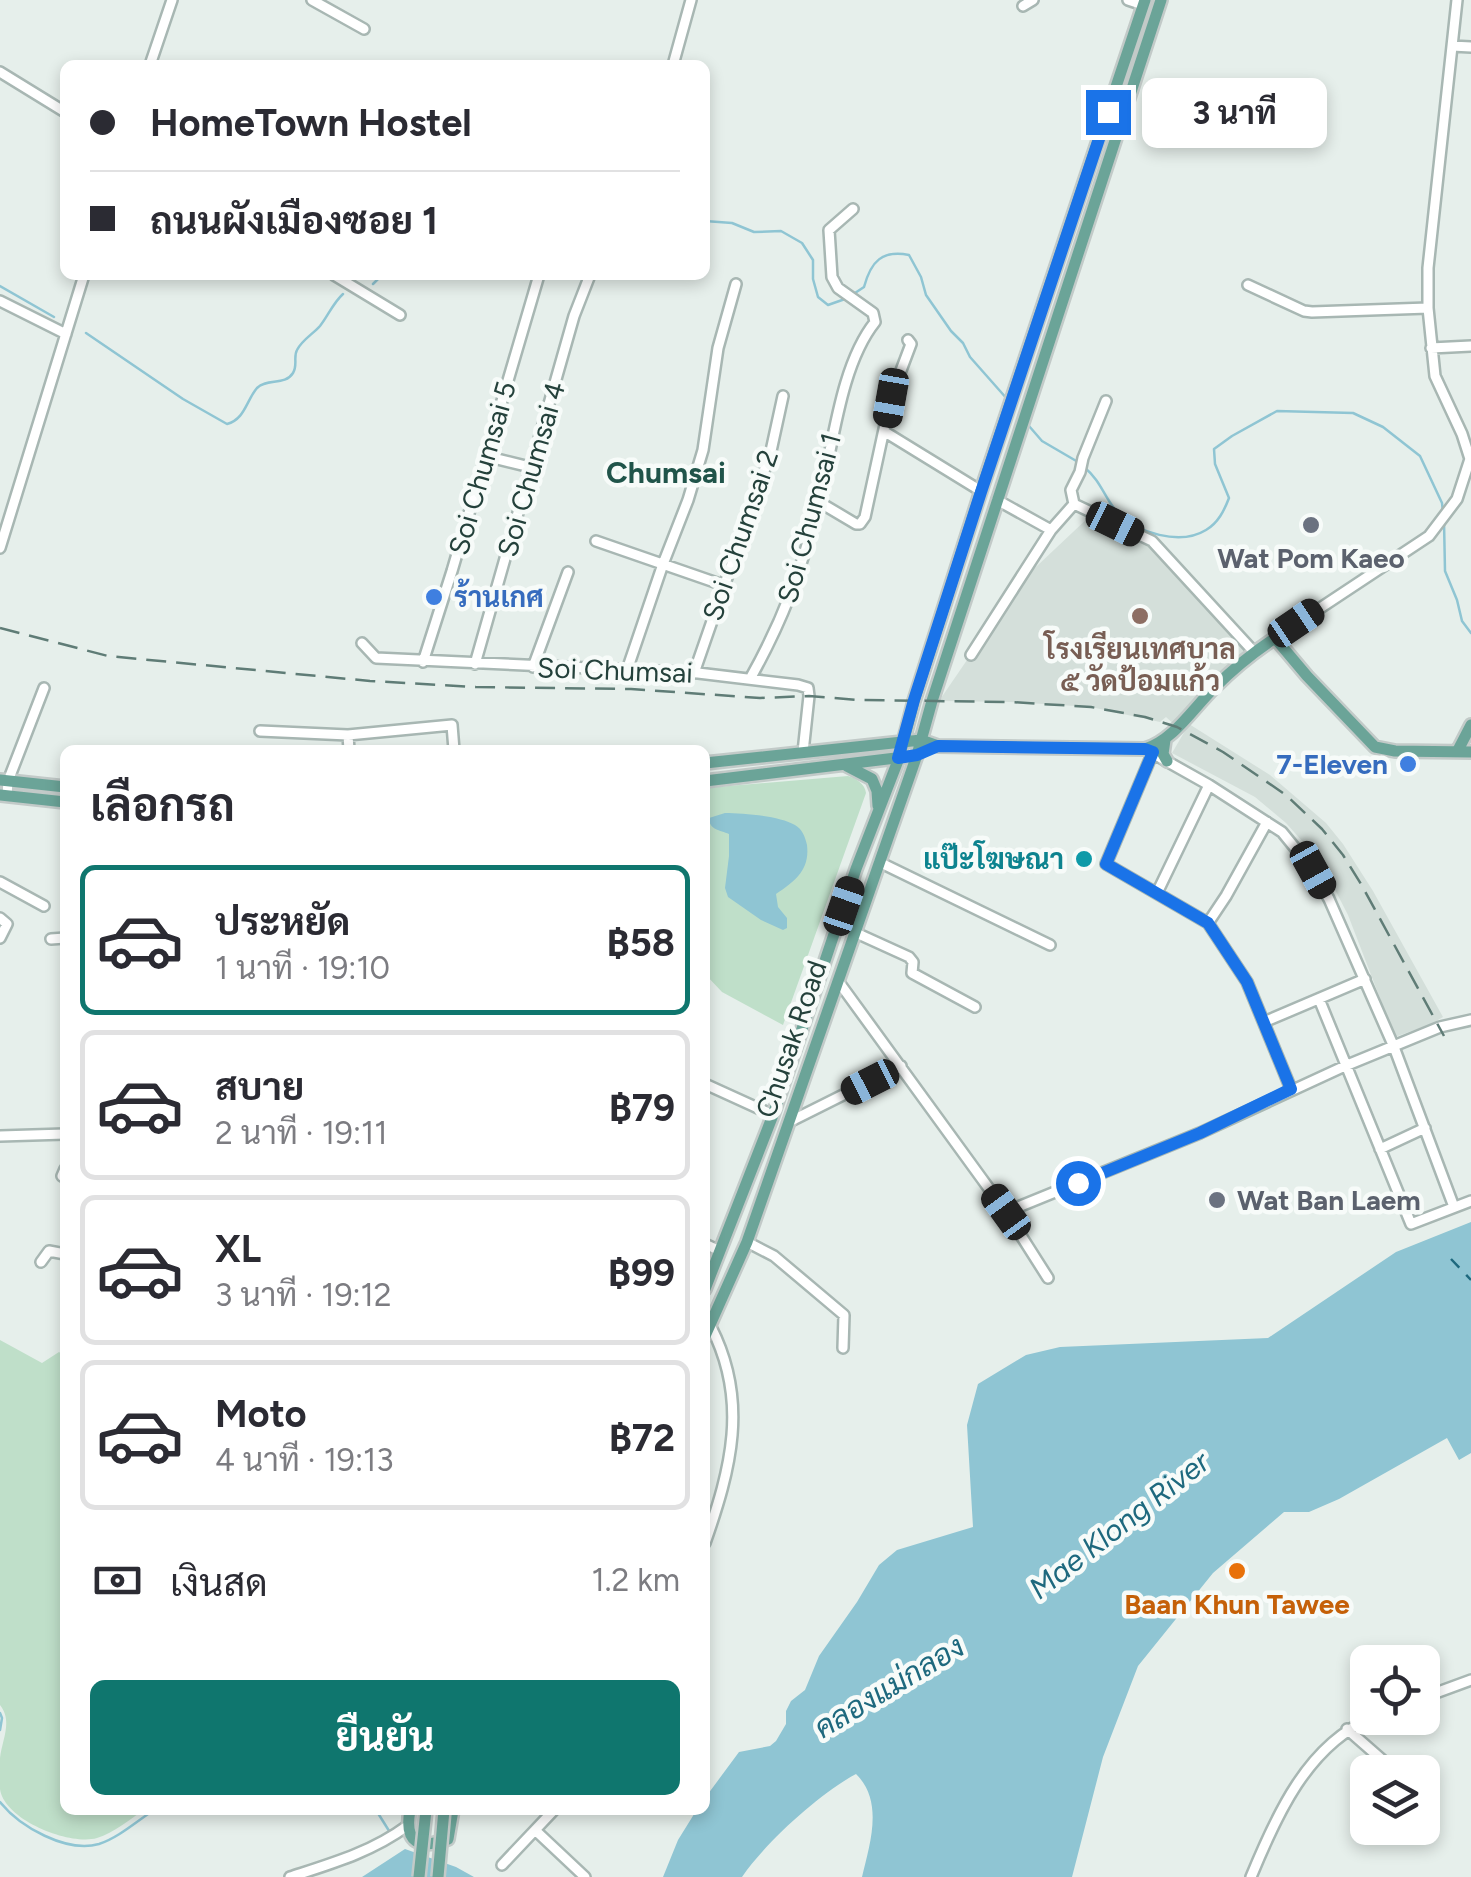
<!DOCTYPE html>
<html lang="th">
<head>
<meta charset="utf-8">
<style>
  :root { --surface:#fff; --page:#f7f7f7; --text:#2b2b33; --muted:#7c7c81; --line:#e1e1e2; --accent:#0f766e }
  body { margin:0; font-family:Figtree,Sarabun,sans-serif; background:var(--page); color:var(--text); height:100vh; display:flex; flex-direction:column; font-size:38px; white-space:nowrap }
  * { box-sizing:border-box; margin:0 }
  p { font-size:32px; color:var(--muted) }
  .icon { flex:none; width:55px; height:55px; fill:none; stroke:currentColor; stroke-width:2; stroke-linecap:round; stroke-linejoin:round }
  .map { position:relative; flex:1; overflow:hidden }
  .details { position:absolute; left:60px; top:745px; width:650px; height:1070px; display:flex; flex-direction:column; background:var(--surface); border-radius:15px; box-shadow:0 5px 15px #0003 }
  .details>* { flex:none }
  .hud { position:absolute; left:60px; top:60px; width:650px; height:220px; border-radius:15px; box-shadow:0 5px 15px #0003; display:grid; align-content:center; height:220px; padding:0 30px; background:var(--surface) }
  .buttons { position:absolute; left:1350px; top:1645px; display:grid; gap:20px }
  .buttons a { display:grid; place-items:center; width:90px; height:90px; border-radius:15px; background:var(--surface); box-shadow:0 5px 15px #0003; font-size:50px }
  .end { position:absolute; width:45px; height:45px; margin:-22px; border:12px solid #1a73e8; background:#fff; box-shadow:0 0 0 5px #fff }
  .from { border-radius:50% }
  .bubble { position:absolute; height:70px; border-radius:15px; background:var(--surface); box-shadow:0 5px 15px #0003; font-size:32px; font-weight:700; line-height:70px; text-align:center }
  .car { position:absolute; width:30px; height:60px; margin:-30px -15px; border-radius:12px; box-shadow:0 0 8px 2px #0007; background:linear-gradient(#222 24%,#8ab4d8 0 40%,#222 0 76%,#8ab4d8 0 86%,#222 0) }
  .hud b { display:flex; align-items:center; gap:35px; height:95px; font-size:38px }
  .hud b+b { border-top:2px solid var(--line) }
  .hud i { width:25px; height:25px; background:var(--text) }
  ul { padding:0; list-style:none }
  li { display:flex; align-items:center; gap:30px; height:150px; margin:0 20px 15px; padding:0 10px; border:5px solid var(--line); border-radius:15px }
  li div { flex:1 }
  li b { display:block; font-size:38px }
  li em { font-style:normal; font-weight:700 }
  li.on { border-color:var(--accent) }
  li>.icon { width:90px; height:90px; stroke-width:1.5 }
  h2 { padding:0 30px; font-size:45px; line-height:120px }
  .pay { display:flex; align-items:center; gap:25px; height:110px; padding:0 30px; font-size:38px }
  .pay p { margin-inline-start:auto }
  .primary-button { display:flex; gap:20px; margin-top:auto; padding:20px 30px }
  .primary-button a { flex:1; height:115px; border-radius:15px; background:var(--accent); color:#fff; font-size:40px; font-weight:700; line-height:115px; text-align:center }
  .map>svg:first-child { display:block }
  .built { fill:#d4dfda }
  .green { fill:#bfdfc9 }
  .water { fill:#8fc5d3 }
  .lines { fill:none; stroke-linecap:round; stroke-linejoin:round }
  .stream { stroke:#8fc5d3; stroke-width:2.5 }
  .ferry { stroke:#1e697e; stroke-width:2.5; stroke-dasharray:12 10; stroke-linecap:butt }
  .minor-casing { stroke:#a8b7b3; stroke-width:14 }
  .major-casing { stroke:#c2cac8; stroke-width:16 }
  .minor { stroke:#fff; stroke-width:9 }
  .major { stroke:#6ba498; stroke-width:11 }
  .rail { stroke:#5f7c76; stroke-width:2.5; stroke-dasharray:20 10; stroke-linecap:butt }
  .major-bridge-casing { stroke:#c2cac8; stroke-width:16; stroke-linecap:butt }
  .major-bridge { stroke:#6ba498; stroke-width:11 }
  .route { stroke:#1a73e8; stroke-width:12 }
  .worship-dot { fill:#6b7280; stroke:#f7fbf9; stroke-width:4 }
  .shop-dot { fill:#3f7fe0; stroke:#f7fbf9; stroke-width:4 }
  .education-dot { fill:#8d6e63; stroke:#f7fbf9; stroke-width:4 }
  .culture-dot { fill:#0f9aa8; stroke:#f7fbf9; stroke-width:4 }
  .food-dot { fill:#e8710a; stroke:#f7fbf9; stroke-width:4 }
  .labels { text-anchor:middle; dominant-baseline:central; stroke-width:9; stroke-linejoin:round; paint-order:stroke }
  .street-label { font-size:28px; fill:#24413b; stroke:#f7fbf9 }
  .worship-label { font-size:28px; font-weight:bold; fill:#5b616d; stroke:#f7fbf9 }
  .shop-label { font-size:28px; font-weight:bold; fill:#366cbe; stroke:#f7fbf9; text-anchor:start }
  .education-label { font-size:28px; font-weight:bold; fill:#785e54; stroke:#f7fbf9 }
  .culture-label { font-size:28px; font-weight:bold; fill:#0d838f; stroke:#f7fbf9; text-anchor:end }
  .food-label { font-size:28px; font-weight:bold; fill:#c56008; stroke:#f7fbf9 }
  .neighbourhood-label { font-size:30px; font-weight:bold; fill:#20544a; stroke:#f7fbf9 }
  .water-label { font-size:30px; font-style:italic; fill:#1e697e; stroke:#f7fbf9 }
</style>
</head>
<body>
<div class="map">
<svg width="1471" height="1877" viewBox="0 0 1471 1877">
  <rect width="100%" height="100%" fill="#e6efeb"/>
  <path class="built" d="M1090 516 1152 541 1254 652 1177 727 1166 717 1160 722 1091 707 1010 702 939 701 1021 581Z
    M1189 724 1270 775 1326 823 1343 844 1373 891 1443 1017 1431 1024 1395 1037 1348 915 1330 880 1311 851 1286 823 1255 797 1172 753Z"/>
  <path class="green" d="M848 776C856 778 865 784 866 793L783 1025 722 992 705 974V788Z
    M0 1340 42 1363 59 1352 65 1356V1810H144C130 1819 114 1833 97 1838 70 1846 4 1820 0 1789 0 1779 0 1767 0 1758 2 1740 13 1721 0 1705Z"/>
  <path class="water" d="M725 813C743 813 779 816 795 825 802 829 805 836 807 845 810 870 795 881 776 894L778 907 787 918V928L783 930 761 920 728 897 725 888 729 856V834C720 830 709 830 709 818Z
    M1471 1222V1453L1459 1460 1447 1438 1339 1499 1309 1512H1284L1213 1573 1138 1666 1103 1757 1072 1877H862C870 1844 884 1801 856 1774 820 1793 765 1843 742 1877H663L678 1840 696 1811 705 1810V1798L739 1752 770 1746 776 1741 786 1724V1711L791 1701 805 1690 819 1656 857 1602 879 1565 897 1550 973 1527 967 1425 978 1384 1026 1355 1060 1347 1268 1338 1396 1252Z
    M405 1849 456 1867 474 1877H362Z"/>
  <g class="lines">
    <path class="stream" d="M705 221 732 223 754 232 781 231 802 243 813 260V279L818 297 828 305 845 299
      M373 284 382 275
      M0 286 54 317
      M852 295 864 287C871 261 882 250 909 255L921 277 926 295 951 331 963 343 970 357 1008 400
      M86 333 183 399 227 424C245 419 246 401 257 388 267 378 285 386 293 373 298 365 293 357 297 350 302 340 313 334 320 326 328 316 333 303 343 294
      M1029 426 1042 441 1078 462
      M1084 467C1101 481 1104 497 1117 512 1137 533 1180 546 1206 530 1218 523 1224 511 1229 498L1215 464 1214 449 1232 436 1277 411 1353 413 1383 427 1420 456 1442 503 1443 513
      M1444 521 1445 571 1457 600 1462 621 1471 633
      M0 1713 2 1718 0 1730
      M0 1802C20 1827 66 1853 99 1844 118 1838 137 1821 154 1810
      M376 1810 391 1834"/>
    <path class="ferry" d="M1451 1259 1471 1280"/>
    <defs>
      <path id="minor" d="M312 0 364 29
        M1128 0 1143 5
        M1023 6 1033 0
        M1452 46 1471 47
        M150 65 172 0
        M673 65 691 0
        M0 72 65 112
        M334 275 400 315
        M1248 285 1304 311 1312 312 1428 308
        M0 301 66 334
        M1431 348 1471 346
        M885 432 981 491
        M485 456 530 467
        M997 500 1051 530
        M819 502 856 524H860L865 517 891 397 911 344 908 340
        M1074 504 1152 541 1254 652
        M1074 504 1071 490 1080 472 1083 458 1106 401
        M596 541 723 585
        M0 548 84 275
        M1275 638 1429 536 1457 499 1470 459 1462 434 1435 376 1428 308V268L1457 0
        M362 643 376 658 698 673 798 685 808 688 809 696 803 752
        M971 655 1051 530 1074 504
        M423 662 452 571 539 275
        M475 664 574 316 590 275
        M533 667 568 572
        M627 670 663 564 688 500 703 450 718 348 736 284
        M694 673 771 451 783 396
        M750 679C783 620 801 571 818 506 833 450 839 367 875 322L873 313 838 288 832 277 829 230 853 209
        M260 731 348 735 452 725 454 750
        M348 735 349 750
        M1145 749 1209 785 1282 832 1313 870 1329 899 1394 1047 1454 1207
        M1153 752 1106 864 1208 923 1247 982 1291 1089
        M7 796 8 781 44 688
        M879 862 1050 945
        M0 882 44 906
        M1157 893 1209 785
        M0 918 7 924 0 938
        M1208 923 1226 896 1267 822
        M854 932 909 957 913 962 912 973 975 1007
        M51 939 65 938
        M838 981 1006 1212 1048 1278
        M1319 999 1411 1224 1471 1201
        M1264 1022 1365 979
        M705 1084 773 1115
        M789 1122 901 1066
        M0 1136 65 1134
        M1380 1149 1425 1128
        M62 1176 65 1169
        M1006 1212 1200 1133 1345 1066 1440 1027 1471 1020
        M747 1242 774 1256 844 1315 843 1348
        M705 1244 720 1251
        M41 1262 49 1251 65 1254
        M705 1543C731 1469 749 1401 711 1327
        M1422 1698 1471 1680
        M1347 1729 1396 1772
        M535 1830 585 1877
        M502 1865 554 1810
        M290 1877C330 1864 372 1852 407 1826
        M1251 1877C1276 1816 1308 1744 1372 1718"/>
      <path id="major" d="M1165 740 1163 754 1167 761
        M1457 752 1471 725
        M705 763 921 740 938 746 1145 749C1174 740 1193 708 1215 687 1233 669 1254 652 1275 638L1307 676 1375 747 1395 751 1471 752
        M847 766 872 779 877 791 878 806
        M0 780 65 787
        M705 781 904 757
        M0 795 65 802
        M705 1289 773 1115 856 869 899 758 914 701 981 491 1145 0
        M705 1336 747 1242 917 755 932 701 1161 0
        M410 1810C404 1843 419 1850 448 1839L453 1810"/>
    </defs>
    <use href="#minor" class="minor-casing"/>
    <use href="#major" class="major-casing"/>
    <use href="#minor" class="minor"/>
    <use href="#major" class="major"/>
    <path class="rail" d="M0 628 108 656 370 681 476 687 631 689 760 698 809 696 859 700 1010 702 1091 707 1145 717 1177 727 1223 752 1286 795 1322 829 1343 855 1361 884 1444 1036"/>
    <defs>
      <path id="major-bridge" d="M419 1877 426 1810
        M438 1877 444 1810"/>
    </defs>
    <use href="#major-bridge" class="major-bridge-casing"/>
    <use href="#major-bridge" class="major-bridge"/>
  </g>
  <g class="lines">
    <path class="route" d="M1078 1183 1200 1133 1291 1089 1247 982 1208 923 1106 864 1153 752 1145 749 938 746 917 755 898 758 914 700 981 492 1108 112"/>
  </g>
  <g class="worship-dot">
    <circle cx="1311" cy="525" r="10"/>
    <circle cx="1217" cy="1200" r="10"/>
  </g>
  <g class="shop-dot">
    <circle cx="434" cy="597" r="10"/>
    <circle cx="1408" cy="764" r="10"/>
  </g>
  <circle class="education-dot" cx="1140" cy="616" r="10"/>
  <circle class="culture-dot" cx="1084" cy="859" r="10"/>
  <circle class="food-dot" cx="1237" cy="1571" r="10"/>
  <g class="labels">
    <g class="street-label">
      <text transform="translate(482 468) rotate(-74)">Soi Chumsai 5</text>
      <text transform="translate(531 469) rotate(-74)">Soi Chumsai 4</text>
      <text transform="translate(809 518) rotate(-75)">Soi Chumsai 1</text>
      <text transform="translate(740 535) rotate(-71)">Soi Chumsai 2</text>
      <text transform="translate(615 670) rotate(2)">Soi Chumsai</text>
      <text transform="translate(791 1039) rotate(-71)">Chusak Road</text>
    </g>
    <g class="worship-label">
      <text x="1311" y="558">Wat Pom Kaeo</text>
      <text x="1237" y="1200" text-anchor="start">Wat Ban Laem</text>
    </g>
    <g class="shop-label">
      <text x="454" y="597">ร้านเกศ</text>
      <text x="1388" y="764" text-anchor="end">7-Eleven</text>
    </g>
    <g class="education-label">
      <text x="1140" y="649">โรงเรียนเทศบาล<tspan x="1140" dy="32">๕ วัดป้อมแก้ว</tspan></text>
    </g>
    <g class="culture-label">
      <text x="1064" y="859">แป๊ะโฆษณา</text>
    </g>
    <g class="food-label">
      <text x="1237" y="1604">Baan Khun Tawee</text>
    </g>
    <g class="neighbourhood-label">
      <text x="666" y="472">Chumsai</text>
    </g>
    <g class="water-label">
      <text transform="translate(1119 1525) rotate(-38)">Mae Klong River</text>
      <text transform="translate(889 1687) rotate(-31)">คลองแม่กลอง</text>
    </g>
  </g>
</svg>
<div class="buttons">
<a><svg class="icon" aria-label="locate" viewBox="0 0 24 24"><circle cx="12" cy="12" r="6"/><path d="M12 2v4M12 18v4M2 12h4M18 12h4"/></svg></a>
<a><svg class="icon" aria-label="layers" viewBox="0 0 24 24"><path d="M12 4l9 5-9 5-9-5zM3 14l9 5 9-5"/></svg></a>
</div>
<i class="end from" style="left:1078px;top:1183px"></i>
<i class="end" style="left:1108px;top:112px"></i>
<div class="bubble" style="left:1142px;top:78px;width:185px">3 นาที</div>
<i class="car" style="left:891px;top:398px;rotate:190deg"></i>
<i class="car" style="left:1115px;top:524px;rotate:116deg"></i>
<i class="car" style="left:1296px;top:623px;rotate:56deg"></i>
<i class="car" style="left:1313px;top:870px;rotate:151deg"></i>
<i class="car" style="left:844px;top:906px;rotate:19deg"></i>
<i class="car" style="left:870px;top:1082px;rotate:243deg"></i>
<i class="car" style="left:1006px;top:1212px;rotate:324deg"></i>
<div class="hud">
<b><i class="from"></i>HomeTown Hostel</b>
<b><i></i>ถนนผังเมืองซอย 1</b>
</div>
<section class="details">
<h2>เลือกรถ</h2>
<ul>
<li class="on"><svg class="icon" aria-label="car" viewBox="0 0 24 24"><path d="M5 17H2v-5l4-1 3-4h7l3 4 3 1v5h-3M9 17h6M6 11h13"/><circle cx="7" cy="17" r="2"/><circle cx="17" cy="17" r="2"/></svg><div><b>ประหยัด</b><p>1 นาที · 19:10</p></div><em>฿58</em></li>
<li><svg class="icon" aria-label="car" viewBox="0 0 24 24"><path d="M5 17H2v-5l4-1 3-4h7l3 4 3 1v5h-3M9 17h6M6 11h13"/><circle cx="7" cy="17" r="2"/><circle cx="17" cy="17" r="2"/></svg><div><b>สบาย</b><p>2 นาที · 19:11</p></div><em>฿79</em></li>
<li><svg class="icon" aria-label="car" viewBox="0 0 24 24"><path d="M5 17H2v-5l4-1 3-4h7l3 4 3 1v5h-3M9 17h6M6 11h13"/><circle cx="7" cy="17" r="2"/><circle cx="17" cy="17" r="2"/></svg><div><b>XL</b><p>3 นาที · 19:12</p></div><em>฿99</em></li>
<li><svg class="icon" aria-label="car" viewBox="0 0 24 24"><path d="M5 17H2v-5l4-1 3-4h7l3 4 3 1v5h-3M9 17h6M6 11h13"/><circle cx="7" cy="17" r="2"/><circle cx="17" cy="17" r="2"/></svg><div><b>Moto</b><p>4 นาที · 19:13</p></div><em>฿72</em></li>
</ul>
<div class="pay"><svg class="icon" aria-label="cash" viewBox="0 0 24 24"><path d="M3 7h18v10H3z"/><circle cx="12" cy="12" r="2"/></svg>เงินสด<p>1.2 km</p></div>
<div class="primary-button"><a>ยืนยัน</a></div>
</section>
</div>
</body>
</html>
